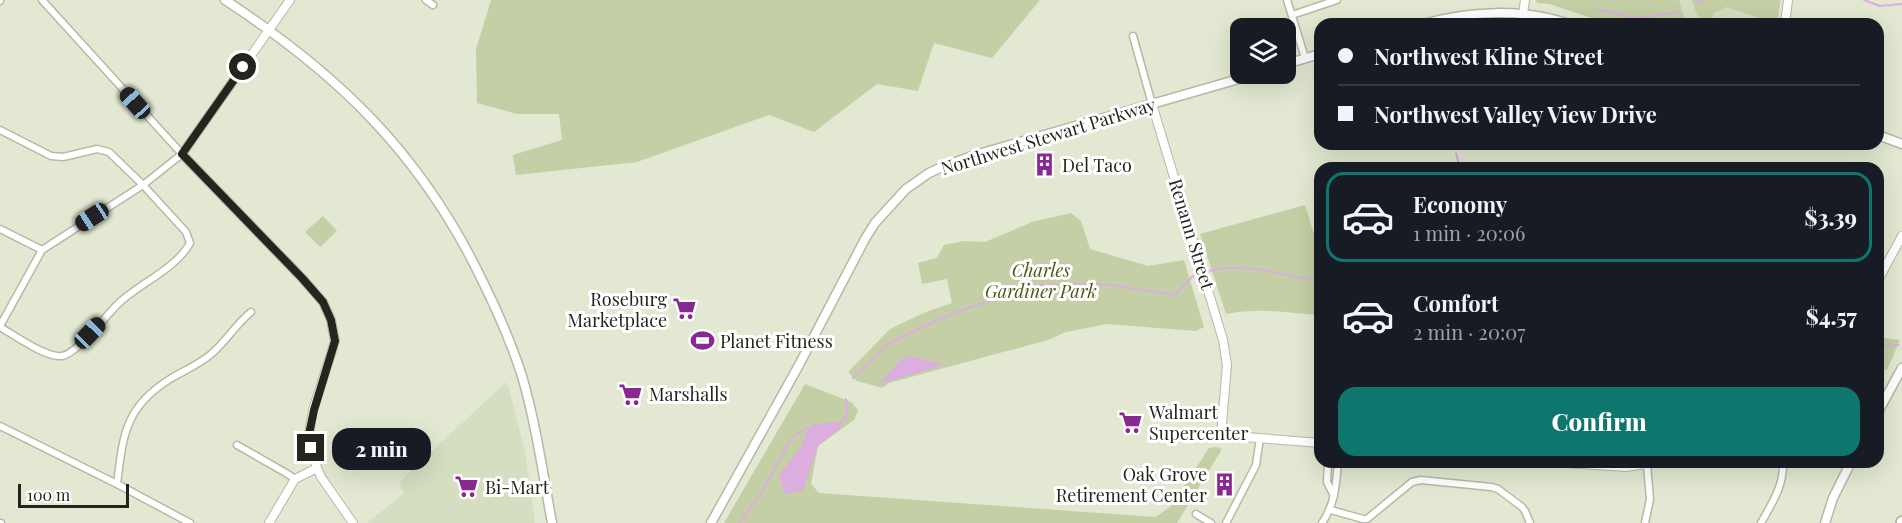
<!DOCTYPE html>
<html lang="en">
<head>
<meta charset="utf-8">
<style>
  :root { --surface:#171b24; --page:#20242c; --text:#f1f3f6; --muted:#9ea1a6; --line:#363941; --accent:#0f766e }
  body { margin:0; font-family:"Playfair Display",serif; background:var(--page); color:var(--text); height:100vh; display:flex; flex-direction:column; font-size:22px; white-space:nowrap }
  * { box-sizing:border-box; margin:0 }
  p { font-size:20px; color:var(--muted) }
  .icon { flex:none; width:33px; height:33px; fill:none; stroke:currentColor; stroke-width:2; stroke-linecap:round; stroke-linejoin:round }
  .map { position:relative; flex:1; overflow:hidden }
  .drawer { position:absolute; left:1314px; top:162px; width:570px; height:306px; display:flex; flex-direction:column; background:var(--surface); border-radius:18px; box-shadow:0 6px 24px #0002 }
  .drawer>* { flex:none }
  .top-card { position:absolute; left:1314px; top:18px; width:570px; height:132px; border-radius:18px; box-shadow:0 6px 24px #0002; display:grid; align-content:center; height:132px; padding:0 24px; background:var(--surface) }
  .fabs { position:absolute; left:1230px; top:18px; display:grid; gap:12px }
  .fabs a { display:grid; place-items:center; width:66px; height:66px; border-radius:12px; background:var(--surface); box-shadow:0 6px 24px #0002; font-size:30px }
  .scale { position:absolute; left:18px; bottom:15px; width:111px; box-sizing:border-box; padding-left:6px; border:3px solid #24261d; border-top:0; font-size:16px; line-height:21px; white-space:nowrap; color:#24261d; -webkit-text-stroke:4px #fff; paint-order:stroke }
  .end { position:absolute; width:27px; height:27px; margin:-14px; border:8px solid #24261d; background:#fff; box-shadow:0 0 0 3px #fff }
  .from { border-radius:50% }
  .bubble { position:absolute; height:42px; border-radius:18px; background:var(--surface); box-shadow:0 6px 24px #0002; font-size:20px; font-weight:800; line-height:42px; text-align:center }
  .car { position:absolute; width:18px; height:36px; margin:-18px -9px; border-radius:8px; box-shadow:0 0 4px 2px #0007; background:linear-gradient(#222 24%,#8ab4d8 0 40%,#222 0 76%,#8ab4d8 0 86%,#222 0) }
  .top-card b { display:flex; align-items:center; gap:21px; height:57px; font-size:22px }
  .top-card b+b { border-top:2px solid var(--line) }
  .top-card i { width:15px; height:15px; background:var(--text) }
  ul { padding:10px 0 0; list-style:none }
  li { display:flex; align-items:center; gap:18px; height:90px; margin:0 12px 9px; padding:0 12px; border:3px solid transparent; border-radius:18px }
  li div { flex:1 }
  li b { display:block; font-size:22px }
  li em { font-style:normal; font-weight:800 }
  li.selected { border-color:var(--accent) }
  li>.icon { width:54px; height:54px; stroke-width:1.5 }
  .button { display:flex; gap:12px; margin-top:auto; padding:12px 24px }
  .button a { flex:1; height:69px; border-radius:18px; background:var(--accent); color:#fff; font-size:24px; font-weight:800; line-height:69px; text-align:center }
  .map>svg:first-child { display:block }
  .built { fill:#d6dec1 }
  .green { fill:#c4cfa5 }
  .water { fill:#dcaedf }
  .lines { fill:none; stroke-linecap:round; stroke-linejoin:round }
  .stream { stroke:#dcaedf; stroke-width:2 }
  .minor-casing { stroke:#b5baa4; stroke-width:9 }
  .tertiary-casing { stroke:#b5baa4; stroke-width:10 }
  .secondary-casing { stroke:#b5baa4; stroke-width:11 }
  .motorway-casing { stroke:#b5baa4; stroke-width:14 }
  .minor { stroke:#fff; stroke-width:6 }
  .tertiary { stroke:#fff; stroke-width:8 }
  .secondary { stroke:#fff; stroke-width:8 }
  .motorway { stroke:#fff; stroke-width:10 }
  .route { stroke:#24261d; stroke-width:8 }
  .labels { text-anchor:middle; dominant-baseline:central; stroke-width:6; stroke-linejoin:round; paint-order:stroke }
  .street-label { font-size:18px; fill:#24261d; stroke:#fff }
  .poi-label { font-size:18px; fill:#24261d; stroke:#fff; text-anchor:start }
  .park-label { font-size:18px; font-style:italic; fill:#4b5713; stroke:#fff }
</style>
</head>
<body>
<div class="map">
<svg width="1902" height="523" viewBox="0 0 1902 523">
  <rect width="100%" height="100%" fill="#e2e8d1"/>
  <path class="built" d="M1535 0H1781L1777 24H1616L1588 14Z
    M506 382 509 389 525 452 535 523H367L404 493 399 482Z"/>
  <path class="green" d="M491 0H1040L992 58 934 43 918 91 877 84 814 132 769 115 637 162 516 175 513 155 562 140 559 114H517L477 103 476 49Z
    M1536 0H1679L1686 24H1610L1549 4 1537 3Z
    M1692 0H1780L1778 19 1771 22 1727 7 1714 13 1712 19 1709 21C1697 21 1696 11 1692 0Z
    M1305 205 1320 254V315C1289 313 1257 307 1226 314L1200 234Z
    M1071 213 1081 221 1090 249 1148 266 1184 260 1204 327 1196 331 1107 324 1066 332 1048 340 889 383 882 388 857 381 848 372 890 329 926 312 952 303 947 279 922 284 918 263 937 258 944 245 964 241 985 242 1032 222Z
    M323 216 337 231 320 247 305 232Z
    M1878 337 1900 340 1887 370H1878Z
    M805 384 851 402 858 410 854 420 818 446 811 484 819 493 1155 517 1170 507 1209 448 1216 447 1222 449 1177 523H724Z"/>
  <path class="water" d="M911 356 942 364 940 366 883 383 882 381 900 360Z
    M835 422 842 427 818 446 803 490 788 494 784 492 779 476 802 445 806 433 812 425Z"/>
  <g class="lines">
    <path class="stream" d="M1864 0 1880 6 1902 4
      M1698 2 1704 0
      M1597 10 1638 18 1680 12
      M1456 153 1460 168
      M1205 272C1238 261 1286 275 1320 282
      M1878 345H1899
      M853 378 886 345 953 313 1038 285 1103 284 1175 295 1193 276 1199 274
      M838 426 847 415 846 399
      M740 523 762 492 792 437 807 428 809 430"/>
    <defs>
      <path id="minor" d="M426 0 433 5
        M1287 0 1305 58
        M0 1V0
        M1292 15 1337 0
        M1133 36 1152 104
        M0 130 51 156 63 157 97 149 109 152 143 185 186 232 190 243C177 268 139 284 119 303 107 314 77 354 62 356 46 358 14 335 0 327
        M0 229 42 250
        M0 326 42 250 143 185 182 154 42 0
        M0 426 117 484 190 523
        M237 445 286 473 295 479
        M1328 462 1327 482 1334 496
        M117 484C123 435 125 407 170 379 183 371 198 365 210 355 225 343 235 325 251 312
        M1331 510 1363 519H1367L1412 482 1421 480 1491 487 1498 489 1522 507 1525 511 1530 523
        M1196 514 1211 523
        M0 523H1
        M1226 523 1256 465 1260 438
        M1322 523C1335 504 1336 485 1338 462
        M1645 523 1650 499 1647 465
        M1761 523C1772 503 1784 486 1783 462"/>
      <path id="tertiary" d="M290 0 182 154 302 278 323 302 331 320 335 341 313 410 309 434 317 468 321 477 353 523
        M1523 14 1525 0
        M1785 24 1788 0
        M1152 104 1223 340 1227 365 1221 435 1320 443
        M1878 280 1902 236
        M1550 462 1626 467 1660 462
        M269 523 295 479 317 468"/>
      <path id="secondary" d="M225 0C338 74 420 153 480 276 496 308 511 342 522 376 536 424 543 474 552 523
        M1423 24C1469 11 1522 8 1569 24
        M1286 64 1320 54
        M1878 135 1902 144
        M1878 412 1902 368
        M711 523 799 365 865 239 875 223 906 189 929 173 942 167 975 155 1256 74
        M1825 523 1833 498 1851 462"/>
      <path id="motorway" d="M1902 523V522"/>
    </defs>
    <use href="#minor" class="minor-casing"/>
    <use href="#tertiary" class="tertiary-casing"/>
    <use href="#secondary" class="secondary-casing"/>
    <use href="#motorway" class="motorway-casing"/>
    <use href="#minor" class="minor"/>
    <use href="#tertiary" class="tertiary"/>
    <use href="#secondary" class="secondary"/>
    <use href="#motorway" class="motorway"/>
  </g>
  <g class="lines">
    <path class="route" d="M243 67 182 154 302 278 323 302 331 320 335 341 314 410 309 434 311 448"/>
  </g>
  <defs>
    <symbol id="building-bare" viewBox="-9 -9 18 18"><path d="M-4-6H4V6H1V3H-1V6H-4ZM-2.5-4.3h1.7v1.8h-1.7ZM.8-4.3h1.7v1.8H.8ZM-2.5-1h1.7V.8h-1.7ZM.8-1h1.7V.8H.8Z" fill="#882891" stroke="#fff" stroke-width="2.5" paint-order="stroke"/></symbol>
    <symbol id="supermarket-bare" viewBox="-9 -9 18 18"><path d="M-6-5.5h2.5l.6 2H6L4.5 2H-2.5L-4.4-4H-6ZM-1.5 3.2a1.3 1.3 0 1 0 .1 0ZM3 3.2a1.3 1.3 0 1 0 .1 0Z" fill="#882891" stroke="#fff" stroke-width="2.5" paint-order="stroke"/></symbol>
    <symbol id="stadium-bare" viewBox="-9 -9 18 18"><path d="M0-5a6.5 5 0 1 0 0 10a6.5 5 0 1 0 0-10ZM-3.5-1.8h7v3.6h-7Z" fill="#882891" stroke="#fff" stroke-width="2.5" paint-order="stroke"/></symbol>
  </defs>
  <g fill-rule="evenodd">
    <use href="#building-bare" x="1028" y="148" width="33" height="33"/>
    <use href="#supermarket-bare" x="668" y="292" width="33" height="33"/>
    <use href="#stadium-bare" x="686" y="324" width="33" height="33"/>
    <use href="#supermarket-bare" x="614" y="378" width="33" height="33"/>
    <use href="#supermarket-bare" x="1114" y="406" width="33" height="33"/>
    <use href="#building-bare" x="1208" y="468" width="33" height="33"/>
    <use href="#supermarket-bare" x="450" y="470" width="33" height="33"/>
  </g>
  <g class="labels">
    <g class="street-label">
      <text transform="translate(1048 136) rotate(-17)">Northwest Stewart Parkway</text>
      <text transform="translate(1192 234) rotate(73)">Renann Street</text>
    </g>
    <g class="poi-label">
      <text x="1062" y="165">Del Taco</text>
      <text x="667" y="299" text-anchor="end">Roseburg<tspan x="667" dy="21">Marketplace</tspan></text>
      <text x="720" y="341">Planet Fitness</text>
      <text x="649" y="394">Marshalls</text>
      <text x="1149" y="412">Walmart<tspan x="1149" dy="21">Supercenter</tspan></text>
      <text x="1207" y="474" text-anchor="end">Oak Grove<tspan x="1207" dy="21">Retirement Center</tspan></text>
      <text x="485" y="487">Bi-Mart</text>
    </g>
    <g class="park-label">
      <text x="1041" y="270">Charles<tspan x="1041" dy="21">Gardiner Park</tspan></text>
    </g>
  </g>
</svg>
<div class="fabs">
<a><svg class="icon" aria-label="layers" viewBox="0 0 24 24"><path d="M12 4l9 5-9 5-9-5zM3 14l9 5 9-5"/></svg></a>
</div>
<div class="scale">100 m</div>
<i class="end from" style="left:243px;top:67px"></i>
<i class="end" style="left:311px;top:448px"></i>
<div class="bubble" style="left:332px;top:428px;width:99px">2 min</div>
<i class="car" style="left:135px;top:103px;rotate:318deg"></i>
<i class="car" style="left:92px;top:217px;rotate:237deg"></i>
<i class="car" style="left:90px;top:333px;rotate:44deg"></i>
<div class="top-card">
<b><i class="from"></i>Northwest Kline Street</b>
<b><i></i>Northwest Valley View Drive</b>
</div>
<section class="drawer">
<ul>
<li class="selected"><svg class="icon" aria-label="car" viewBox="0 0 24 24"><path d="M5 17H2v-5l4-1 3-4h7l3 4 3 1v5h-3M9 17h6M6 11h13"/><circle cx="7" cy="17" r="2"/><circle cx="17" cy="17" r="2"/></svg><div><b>Economy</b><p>1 min · 20:06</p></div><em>$3.39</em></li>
<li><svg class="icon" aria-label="car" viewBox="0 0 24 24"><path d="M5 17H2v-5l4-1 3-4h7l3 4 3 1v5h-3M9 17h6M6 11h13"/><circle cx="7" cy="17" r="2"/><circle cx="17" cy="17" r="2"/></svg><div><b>Comfort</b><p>2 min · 20:07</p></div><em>$4.57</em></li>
</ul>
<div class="button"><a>Confirm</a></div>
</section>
</div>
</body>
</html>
